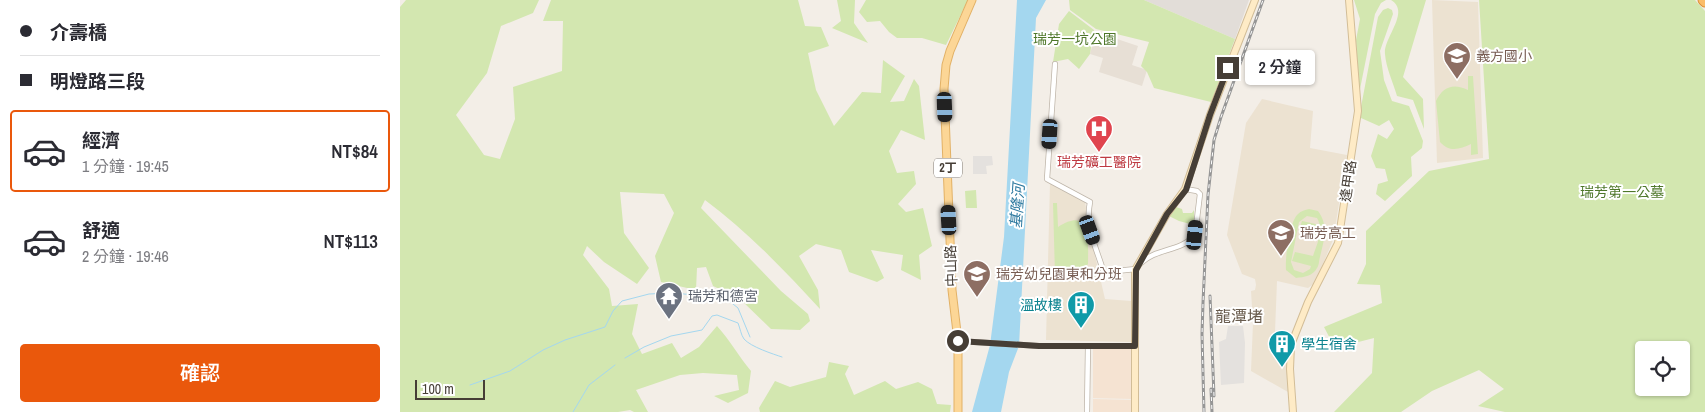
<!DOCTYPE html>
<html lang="zh-TW">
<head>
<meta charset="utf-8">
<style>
  :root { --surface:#fff; --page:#f7f7f7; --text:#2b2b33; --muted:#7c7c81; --line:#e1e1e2; --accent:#ea580c }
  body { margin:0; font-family:"Archivo Narrow","Noto Sans TC",sans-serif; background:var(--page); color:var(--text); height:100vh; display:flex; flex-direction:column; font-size:19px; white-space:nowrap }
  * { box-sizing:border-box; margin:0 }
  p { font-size:16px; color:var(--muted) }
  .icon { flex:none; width:28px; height:28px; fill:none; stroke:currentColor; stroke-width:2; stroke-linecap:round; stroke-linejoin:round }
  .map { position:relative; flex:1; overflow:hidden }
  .sheet { display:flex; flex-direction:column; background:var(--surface); width:400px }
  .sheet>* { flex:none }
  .top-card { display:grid; align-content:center; height:110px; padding:0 20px; background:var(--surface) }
  .buttons { position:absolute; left:1235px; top:341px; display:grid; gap:10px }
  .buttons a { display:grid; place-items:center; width:55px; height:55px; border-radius:5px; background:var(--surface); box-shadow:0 1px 4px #0004; font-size:25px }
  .scale { position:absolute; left:15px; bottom:12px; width:70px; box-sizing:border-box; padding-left:5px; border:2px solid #463e36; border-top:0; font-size:14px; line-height:18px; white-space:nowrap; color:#463e36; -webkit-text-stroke:4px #fff; paint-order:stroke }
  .end { position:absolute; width:22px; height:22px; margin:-11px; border:6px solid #463e36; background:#fff; box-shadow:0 0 0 2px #fff }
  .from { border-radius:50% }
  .bubble { position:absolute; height:35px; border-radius:5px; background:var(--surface); box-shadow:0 1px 4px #0004; font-size:16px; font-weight:600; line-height:35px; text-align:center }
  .car { position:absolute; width:15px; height:30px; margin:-15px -8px; border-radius:6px; box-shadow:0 0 4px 1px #0007; background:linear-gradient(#222 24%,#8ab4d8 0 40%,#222 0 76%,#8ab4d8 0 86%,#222 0) }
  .top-card b { display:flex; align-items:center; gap:18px; height:48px; font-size:19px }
  .top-card b+b { border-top:1px solid var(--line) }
  .top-card i { width:12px; height:12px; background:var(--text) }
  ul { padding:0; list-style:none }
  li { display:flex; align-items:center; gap:15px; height:82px; margin:0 10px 8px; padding:0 10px; border:2px solid transparent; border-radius:5px }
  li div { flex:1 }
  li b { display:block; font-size:19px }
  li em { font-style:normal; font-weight:600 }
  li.current { border-color:var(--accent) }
  li>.icon { width:45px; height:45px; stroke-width:1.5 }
  .button { display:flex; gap:10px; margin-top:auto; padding:10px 20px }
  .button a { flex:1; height:58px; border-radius:5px; background:var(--accent); color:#fff; font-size:20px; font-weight:600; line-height:58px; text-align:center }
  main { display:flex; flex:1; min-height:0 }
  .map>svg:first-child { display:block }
  .residential { fill:#e7dfd5 }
  .commercial { fill:#f5e3d2 }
  .industrial { fill:#e2ddd8 }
  .education { fill:#ece2d1 }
  .green { fill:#d3e7b0; fill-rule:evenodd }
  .parking { fill:#e4e1de }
  .water { fill:#a4d7ef }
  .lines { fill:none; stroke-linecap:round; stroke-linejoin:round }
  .stream { stroke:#a4d7ef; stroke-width:1 }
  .street-casing { stroke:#beb5a9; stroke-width:6 }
  .secondary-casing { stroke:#d2bd97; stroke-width:8 }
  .primary-casing { stroke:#e2b166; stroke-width:9 }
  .highway-casing { stroke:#db9039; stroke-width:11 }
  .street { stroke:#fff; stroke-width:4.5 }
  .secondary { stroke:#feebc6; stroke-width:6 }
  .primary { stroke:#fcd696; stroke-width:7 }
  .highway { stroke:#fbbd69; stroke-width:9 }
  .rail-casing { stroke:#969696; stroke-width:3 }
  .rail { stroke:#fff; stroke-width:1; stroke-dasharray:4; stroke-linecap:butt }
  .route { stroke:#463e36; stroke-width:6 }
  .labels { text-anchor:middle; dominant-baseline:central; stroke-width:4; stroke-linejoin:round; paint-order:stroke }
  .shield { fill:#fff; stroke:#7e7872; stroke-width:1 }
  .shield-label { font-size:12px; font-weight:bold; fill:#463e36 }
  .park-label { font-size:14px; fill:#4e772a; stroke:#fff }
  .education-label { font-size:14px; fill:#785e54; stroke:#fff; text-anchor:start }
  .health-label { font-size:14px; fill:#be3a42; stroke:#fff }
  .street-label { font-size:14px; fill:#463e36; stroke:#fff }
  .worship-label { font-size:14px; fill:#5b616d; stroke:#fff; text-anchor:start }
  .culture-label { font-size:14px; fill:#0d838f; stroke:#fff; text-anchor:end }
  .water-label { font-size:15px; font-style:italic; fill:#2e7aa0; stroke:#fff }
  .quarter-label { font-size:16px; fill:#685b4d; stroke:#fff }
</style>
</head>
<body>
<main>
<section class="sheet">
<div class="top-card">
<b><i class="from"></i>介壽橋</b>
<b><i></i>明燈路三段</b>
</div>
<ul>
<li class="current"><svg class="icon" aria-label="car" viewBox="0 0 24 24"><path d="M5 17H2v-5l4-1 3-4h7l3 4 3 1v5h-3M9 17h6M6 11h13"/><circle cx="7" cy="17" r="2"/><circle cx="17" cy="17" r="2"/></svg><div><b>經濟</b><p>1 分鐘 · 19:45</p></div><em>NT$84</em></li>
<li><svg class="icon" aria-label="car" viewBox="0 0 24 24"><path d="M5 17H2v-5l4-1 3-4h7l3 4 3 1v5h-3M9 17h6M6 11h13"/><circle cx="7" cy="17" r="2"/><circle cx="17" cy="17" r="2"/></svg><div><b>舒適</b><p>2 分鐘 · 19:46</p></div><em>NT$113</em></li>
</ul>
<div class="button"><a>確認</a></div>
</section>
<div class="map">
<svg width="1305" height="412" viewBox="0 0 1305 412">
  <rect width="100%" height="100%" fill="#f3eee7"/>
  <path class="residential" d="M696 32 738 46 732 65 747 70 742 86 699 72 703 58 690 54Z"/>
  <path class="commercial" d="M693 348 733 349V399L693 398Z
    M693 399 732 400V412H693Z"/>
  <path class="industrial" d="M744 0H849L835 39Z"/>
  <path class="education" d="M1032 0 1078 2 1083 158 1037 163Z
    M862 99 913 111 910 148 947 155 933 240 915 283 908 288 877 281 875 332 892 336 888 392 851 371 853 323 851 291 855 290 856 285 855 279 842 274 827 235 846 123Z
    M650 183 685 202 690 234 705 299 731 301V342L646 340Z"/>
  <path class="green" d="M6 0H139L133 13 101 26 87 73 56 115 84 155 100 159 115 119 113 87 162 71 163 21H143L151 0H398L405 26 421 27 429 46 408 53 416 90 434 126 462 92 481 93 483 60 505 76 490 102 504 101 514 79 519 86 525 140 501 130 489 151 497 173 514 171 516 184 498 204 506 212 523 208 532 246 519 255 521 280 501 270 503 255 471 250 484 278 477 282 449 272 441 250 416 244 399 256 418 290 420 309C384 270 348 232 305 200L301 208 381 291 408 314 410 321 400 330 371 329 339 298 313 286 306 267 297 268 296 290 261 282 255 256 274 213 264 194 220 192 224 233 249 268 237 284 204 262 187 246 183 255 209 289 212 306 238 304 232 334 242 354 272 343 281 358 299 347 317 326C330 340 339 357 351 371L348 393 328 403 314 396 339 390 337 375 303 373 280 375 236 390 248 412H234L230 410 218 412H0V7Z
    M437 0H455L454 23 468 43 432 28 441 21Z
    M466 0H568L546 45 522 38H497L489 32 480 21 467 22 459 12Z
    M669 0H744L835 39 811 102 754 88 747 72 741 66 749 42 696 29 670 10Z
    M954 0H986L981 3 975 14 959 94 956 40 960 19Z
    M991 0H1026L1003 77 1023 99 1024 129 1013 100 997 96C993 82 986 68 985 54 983 38 1011 12 991 0Z
    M1079 0H1295L1305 11V412H1105L1078 406 1104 389 1079 370 1032 391 1001 412H934L972 373 974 338 935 348 924 327 982 303 980 285 957 284 966 264V231L1029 171 1089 159ZM1244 350H1281V388H1244Z
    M988 8 992 10 993 14 980 51 984 80 992 101 1009 106 1023 141 1022 148 1011 157 1012 176 985 201 976 194 978 184 988 181 985 169 976 168 971 156 978 134 987 139 994 129 989 120 979 126 961 118V107L978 17 983 10Z
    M669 11 694 30 690 54 679 69 668 59 653 62 659 24Z
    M1068 76H1073L1078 154 1071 155V144C1060 149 1050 153 1040 142L1036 101C1043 86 1054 83 1068 90Z
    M576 190 577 208H566L565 191Z
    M653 203H657L658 227C692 205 688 242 688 264L679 274 665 276 658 270V275H655Z
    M776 207 782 209 783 213H792L794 210V225L779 221 769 216Z
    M909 209 918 211C929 226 924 240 920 257 919 260 919 266 917 268 913 276 904 277 896 278L886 270C885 258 889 222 898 214 901 211 905 210 909 209ZM907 216 917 218C924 230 917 244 913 256L895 252 892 261 911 266 910 269 903 273 894 270 891 262 899 222Z
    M902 221 920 225 917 235 899 230Z
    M429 362 449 366 445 374 454 395 485 381 496 389 518 382 532 389 537 404 551 405 550 412H360L359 408 375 381 390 387 426 377Z"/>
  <path class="parking" d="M573 156H592L593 165 586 166 587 174H573Z
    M828 326H843L845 343 844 383 821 385 819 342 826 339Z"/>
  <path class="water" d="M617 0H646L636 18 619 346 609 372 601 412H572L590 345 604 237Z"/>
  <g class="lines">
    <path class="stream" d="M225 358 244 347 271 336 302 330 312 316 317 315 338 323C340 328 341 335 344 339 351 347 373 354 382 357
      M70 385 110 371 143 350 165 340 205 327 213 311 222 301 249 294 272 293 319 297 328 300 338 308 350 337
      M173 412 189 385 215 365"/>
    <defs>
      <path id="street" d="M655 64 647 179 690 202C685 227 696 247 703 270L706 272 736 269
        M741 263C756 248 781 252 795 235L800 194 797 191 785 189
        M558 341 639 346H735
        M687 412 688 346"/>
      <path id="secondary" d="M735 412V270L767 214 785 189 810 115 855 0
        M893 412 890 369 891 345 908 302 938 243 958 111 949 0"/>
      <path id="primary" d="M558 412V341L552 290 544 89 546 65 550 51 572 0"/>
      <path id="highway" d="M1303 0 1305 2"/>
    </defs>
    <use href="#street" class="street-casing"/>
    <use href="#secondary" class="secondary-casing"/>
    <use href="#primary" class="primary-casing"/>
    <use href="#highway" class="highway-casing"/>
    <use href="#street" class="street"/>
    <use href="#secondary" class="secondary"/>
    <use href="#primary" class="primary"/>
    <use href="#highway" class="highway"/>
    <defs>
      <path id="rail" d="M810 296 814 396
        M811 389 812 412
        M804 412 802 334 803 303 808 195 814 140 821 117 863 0"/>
    </defs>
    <use href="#rail" class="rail-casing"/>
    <use href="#rail" class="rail"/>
  </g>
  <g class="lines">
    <path class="route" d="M558 341 639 346H735L736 270 767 214 786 190 810 115 828 68"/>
  </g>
  <defs>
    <symbol id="school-pin" viewBox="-11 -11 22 30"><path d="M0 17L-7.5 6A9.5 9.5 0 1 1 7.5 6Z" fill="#8d6e63" stroke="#fff"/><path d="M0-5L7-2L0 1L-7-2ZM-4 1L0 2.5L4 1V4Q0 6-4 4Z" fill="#fff"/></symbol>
    <symbol id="hospital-pin" viewBox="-11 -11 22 30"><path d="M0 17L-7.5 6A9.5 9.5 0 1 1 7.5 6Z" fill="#e0444e" stroke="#fff"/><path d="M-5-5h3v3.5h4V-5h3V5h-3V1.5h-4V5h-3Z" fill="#fff"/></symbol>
    <symbol id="temple-pin" viewBox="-11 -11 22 30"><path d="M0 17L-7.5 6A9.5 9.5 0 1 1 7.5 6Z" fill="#6b7280" stroke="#fff"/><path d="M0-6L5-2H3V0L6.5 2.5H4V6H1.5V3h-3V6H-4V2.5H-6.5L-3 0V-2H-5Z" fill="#fff"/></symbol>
    <symbol id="building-pin" viewBox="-11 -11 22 30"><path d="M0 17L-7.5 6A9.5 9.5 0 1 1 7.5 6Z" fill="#0f9aa8" stroke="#fff"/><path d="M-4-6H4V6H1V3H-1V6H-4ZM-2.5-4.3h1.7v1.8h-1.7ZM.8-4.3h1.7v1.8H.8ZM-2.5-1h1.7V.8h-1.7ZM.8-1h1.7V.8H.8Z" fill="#fff"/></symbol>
  </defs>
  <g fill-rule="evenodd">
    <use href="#school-pin" x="1041" y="40" width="32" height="43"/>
    <use href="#hospital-pin" x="683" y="113" width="32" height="43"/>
    <use href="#school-pin" x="865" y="217" width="32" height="43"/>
    <use href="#school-pin" x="561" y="258" width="32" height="43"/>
    <use href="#temple-pin" x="253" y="280" width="32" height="43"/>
    <use href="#building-pin" x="665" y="289" width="32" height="43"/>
    <use href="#building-pin" x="866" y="328" width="32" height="43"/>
  </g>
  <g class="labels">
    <rect class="shield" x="534" y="158.5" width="28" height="19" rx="4"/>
    <g class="shield-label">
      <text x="548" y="168">2丁</text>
    </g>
    <g class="park-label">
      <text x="675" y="39">瑞芳一坑公園</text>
      <text x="1222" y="192">瑞芳第一公墓</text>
    </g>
    <g class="education-label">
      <text x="1076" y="56">義方國小</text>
      <text x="900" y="233">瑞芳高工</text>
      <text x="596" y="274">瑞芳幼兒園東和分班</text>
    </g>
    <g class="health-label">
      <text x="699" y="162">瑞芳礦工醫院</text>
    </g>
    <g class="street-label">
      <text transform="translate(948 181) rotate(-82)">逢甲路</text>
      <text transform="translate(551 266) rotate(-92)">中山路</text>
    </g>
    <g class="worship-label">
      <text x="288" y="296">瑞芳和德宮</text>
    </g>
    <g class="culture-label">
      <text x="662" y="305">溫故樓</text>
      <text x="901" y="344" text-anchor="start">學生宿舍</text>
    </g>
    <g class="water-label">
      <text transform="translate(617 206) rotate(-86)">基隆河</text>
    </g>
    <g class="quarter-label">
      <text x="839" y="316">龍潭堵</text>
    </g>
  </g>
</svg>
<div class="buttons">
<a><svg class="icon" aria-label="locate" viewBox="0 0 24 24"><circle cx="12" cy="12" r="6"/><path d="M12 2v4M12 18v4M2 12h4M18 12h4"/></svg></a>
</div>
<div class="scale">100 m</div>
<i class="end from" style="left:558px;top:341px"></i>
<i class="end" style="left:828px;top:68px"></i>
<div class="bubble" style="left:845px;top:50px;width:70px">2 分鐘</div>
<i class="car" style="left:545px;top:107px;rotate:178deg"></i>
<i class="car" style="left:650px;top:134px;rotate:184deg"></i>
<i class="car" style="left:549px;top:220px;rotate:357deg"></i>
<i class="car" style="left:690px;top:230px;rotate:160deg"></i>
<i class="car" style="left:795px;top:235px;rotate:6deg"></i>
</div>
</main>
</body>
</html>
